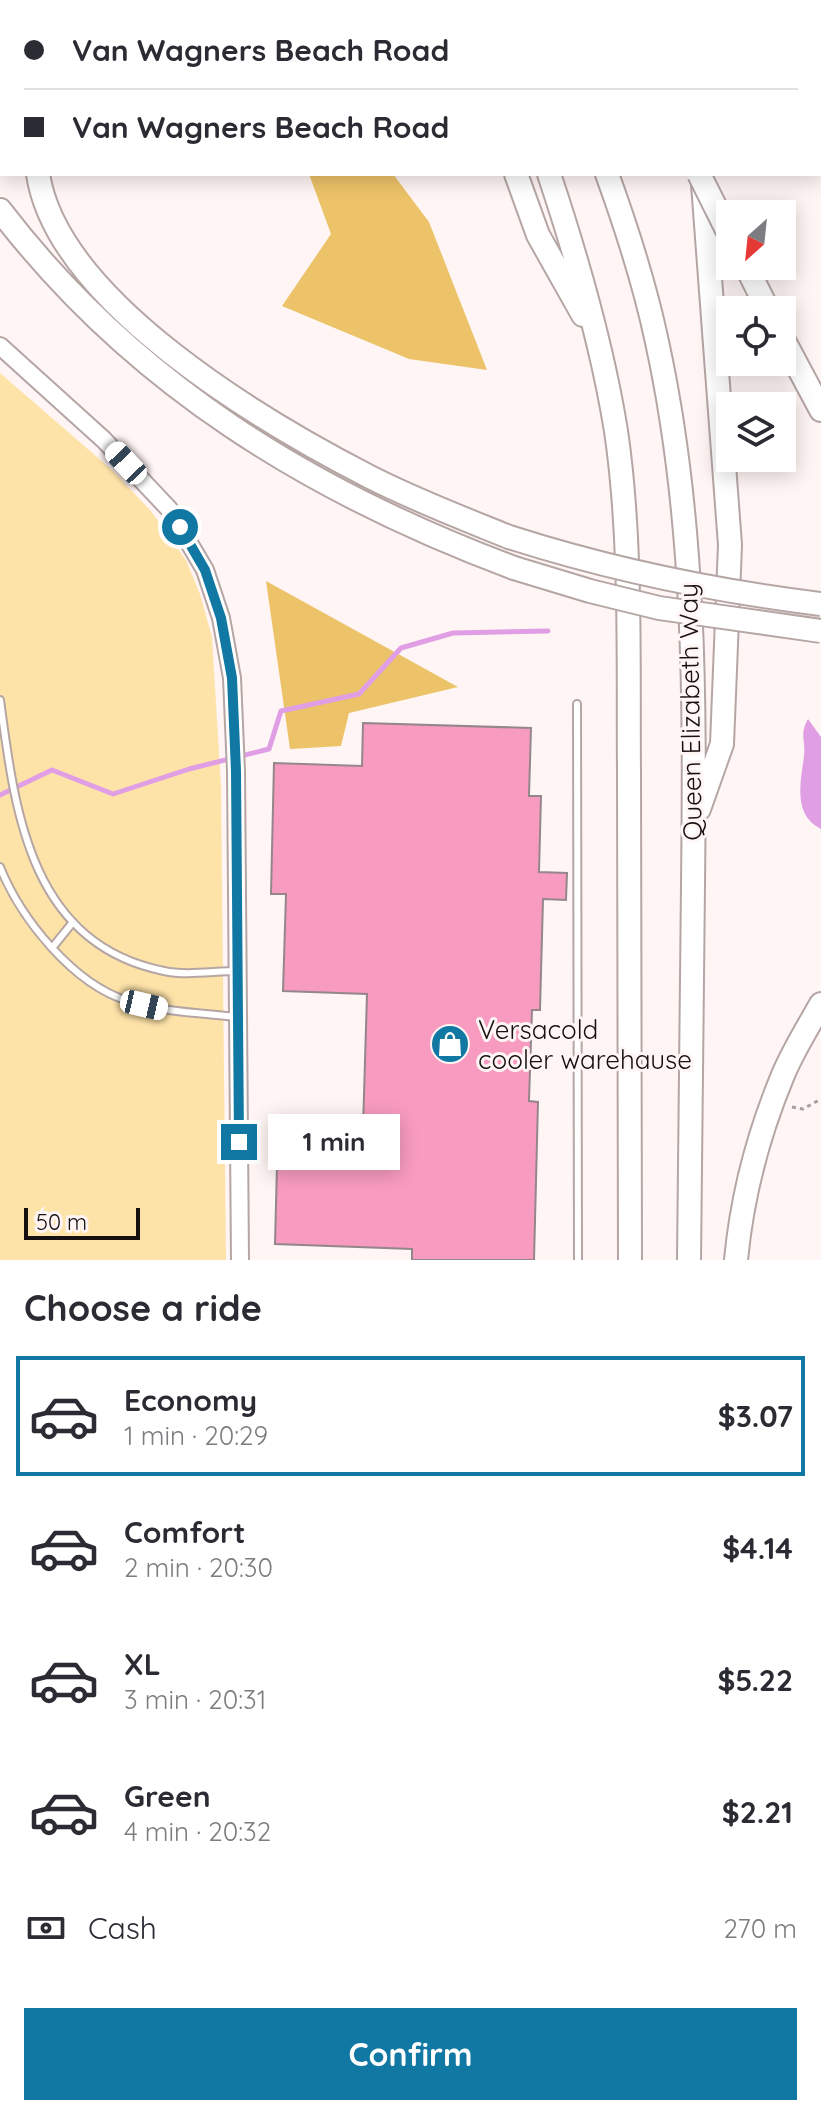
<!DOCTYPE html>
<html lang="en">
<head>
<meta charset="utf-8">
<style>
  :root { --surface:#fff; --page:#f7f7f7; --text:#2b2b33; --muted:#7c7c81; --line:#e1e1e2; --accent:#1078a3 }
  body { margin:0; font-family:Quicksand,sans-serif; background:var(--page); color:var(--text); height:100vh; display:flex; flex-direction:column; font-size:30px; white-space:nowrap }
  * { box-sizing:border-box; margin:0 }
  p { font-size:26px; color:var(--muted) }
  .icon { flex:none; width:44px; height:44px; fill:none; stroke:currentColor; stroke-width:2; stroke-linecap:round; stroke-linejoin:round }
  .map { position:relative; height:1260px; overflow:hidden }
  .sheet { display:flex; flex-direction:column; background:var(--surface); flex:1 }
  .sheet>* { flex:none }
  .top-card { position:absolute; left:0px; top:0px; width:822px; height:176px; box-shadow:0 4px 20px #0003; display:grid; align-content:center; height:176px; padding:0 24px; background:var(--surface) }
  .needle { width:52px; rotate:207deg }
  .controls { position:absolute; left:716px; top:200px; display:grid; gap:16px }
  .controls a { display:grid; place-items:center; width:80px; height:80px; border-radius:0px; background:var(--surface); box-shadow:0 4px 20px #0003; font-size:40px }
  .scale { position:absolute; left:24px; bottom:20px; width:116px; box-sizing:border-box; padding-left:8px; border:4px solid #161010; border-top:0; font-size:22px; line-height:28px; white-space:nowrap; color:#161010; -webkit-text-stroke:6px #fff5f4; paint-order:stroke }
  .end { position:absolute; width:36px; height:36px; margin:-18px; border:10px solid #1078a3; background:#fff; box-shadow:0 0 0 4px #fff }
  .from { border-radius:50% }
  .bubble { position:absolute; height:56px; border-radius:0px; background:var(--surface); box-shadow:0 4px 20px #0003; font-size:26px; font-weight:700; line-height:56px; text-align:center }
  .car { position:absolute; width:24px; height:48px; margin:-24px -12px; border-radius:10px; box-shadow:0 0 6px 2px #0007; background:linear-gradient(#fff 24%,#345 0 40%,#fff 0 76%,#345 0 86%,#fff 0) }
  .top-card b { display:flex; align-items:center; gap:28px; height:76px; font-size:30px }
  .top-card b+b { border-top:2px solid var(--line) }
  .top-card i { width:20px; height:20px; background:var(--text) }
  ul { padding:0; list-style:none }
  li { display:flex; align-items:center; gap:24px; height:120px; margin:0 16px 12px; padding:0 8px; border:4px solid transparent; border-radius:0px }
  li div { flex:1 }
  li b { display:block; font-size:30px }
  li em { font-style:normal; font-weight:700 }
  li.current { border-color:var(--accent) }
  li>.icon { width:72px; height:72px; stroke-width:1.5 }
  h2 { padding:0 24px; font-size:36px; line-height:96px }
  .pay { display:flex; align-items:center; gap:20px; height:88px; padding:0 24px; font-size:30px }
  .pay p { margin-inline-start:auto }
  .action { display:flex; gap:16px; margin-top:auto; padding:16px 24px }
  .action a { flex:1; height:92px; border-radius:0px; background:var(--accent); color:#fff; font-size:32px; font-weight:700; line-height:92px; text-align:center }
  .map>svg:first-child { display:block }
  .green { fill:#fee3a9 }
  .forest { fill:#ecc368 }
  .water { fill:#e09fe4 }
  .lines { fill:none; stroke-linecap:round; stroke-linejoin:round }
  .stream { stroke:#e09fe4; stroke-width:5 }
  .building { fill:#f89bc0; stroke:#94868b; stroke-width:2 }
  .lane-casing { stroke:#b5a6a4; stroke-width:10 }
  .secondary-casing { stroke:#b5a6a4; stroke-width:20 }
  .highway-casing { stroke:#b5a6a4; stroke-width:26 }
  .path { stroke:#a89f9f; stroke-width:3; stroke-dasharray:4 4; stroke-linecap:butt }
  .lane { stroke:#fff; stroke-width:6 }
  .secondary { stroke:#fff; stroke-width:16 }
  .highway { stroke:#fff; stroke-width:22 }
  .highway-bridge-casing { stroke:#b5a6a4; stroke-width:26; stroke-linecap:butt }
  .highway-bridge { stroke:#fff; stroke-width:22 }
  .route { stroke:#1078a3; stroke-width:10 }
  .labels { text-anchor:middle; dominant-baseline:central; stroke-width:6; stroke-linejoin:round; paint-order:stroke }
  .street-label { font-size:26px; fill:#161010; stroke:#fff5f4 }
  .poi-label { font-size:26px; fill:#161010; stroke:#fff5f4; text-anchor:start }
</style>
</head>
<body>
<div class="map">
<svg width="821" height="1260" viewBox="0 0 821 1260">
  <rect width="100%" height="100%" fill="#fff5f4"/>
  <path class="green" d="M0 373 112 470 150 510 186 560 200 594 212 637 221 786 226 1260H0Z"/>
  <path class="forest" d="M309 174H393L429 222 487 370 409 359 282 306 331 234Z
    M266 581 458 687 349 713 341 746 290 749Z"/>
  <path class="water" d="M808 719 821 737V829C792 815 801 780 804 756 806 741 799 735 808 719Z"/>
  <g class="lines">
    <path class="stream" d="M0 795 52 770 113 794 189 769 269 749 281 711 359 694 401 648 453 633 548 631"/>
  </g>
  <path class="building" d="M363 723 531 728 529 796H541L539 872 567 873 566 900 543 899 540 1010H532L529 1101 538 1102 534 1260H412V1249L275 1244 278 1126 363 1128 367 994 283 991 286 894H271L274 763 362 766Z"/>
  <g class="lines">
    <defs>
      <path id="lane" d="M0 700C15 812 30 944 164 971 186 976 214 971 237 971
        M577 704 578 1260
        M0 867C21 919 73 984 128 1001 163 1012 201 1013 237 1017
        M52 948 73 922"/>
      <path id="secondary" d="M0 346 104 440 169 509 205 570 221 618 232 678 236 771 240 1260"/>
      <path id="highway" d="M408 0 410 2
        M467 0 468 2
        M531 0 532 2
        M607 0 608 2
        M688 0V2
        M88 2 90 0
        M38 174C57 301 263 422 370 477 415 500 462 518 509 537
        M516 174 538 235 583 315
        M549 174C577 258 602 344 616 431 632 539 628 661 629 770 629 933 630 1097 630 1260
        M607 174C627 229 645 285 657 342 696 520 695 703 693 885 692 1010 690 1135 689 1260
        M0 210C133 384 311 492 514 568
        M746 266 768 310
        M782 337 821 410
        M699 809 722 744 730 545 703 184
        M736 1260C742 1196 758 1135 783 1075 793 1051 808 1027 821 1004"/>
    </defs>
    <use href="#lane" class="lane-casing"/>
    <use href="#secondary" class="secondary-casing"/>
    <use href="#highway" class="highway-casing"/>
    <path class="path" d="M792 1107 803 1109 821 1099"/>
    <use href="#lane" class="lane"/>
    <use href="#secondary" class="secondary"/>
    <use href="#highway" class="highway"/>
    <defs>
      <path id="highway-bridge" d="M699 174 730 236
        M509 537C612 570 714 591 821 604
        M514 568 590 591 659 608 821 631"/>
    </defs>
    <use href="#highway-bridge" class="highway-bridge-casing"/>
    <use href="#highway-bridge" class="highway-bridge"/>
  </g>
  <g class="lines">
    <path class="route" d="M180 527 205 570 221 618 232 678 236 771 239 1142"/>
  </g>
  <defs>
    <symbol id="shop-disc" viewBox="-11 -11 22 22"><circle r="9.5" fill="#1078a3" stroke="#fff5f4"/><path d="M-5-2.5h2.3a2.7 3.5 0 0 1 5.4 0H5L5.5 6h-11ZM-1.5-2.5h3a1.5 2.3 0 0 0-3 0Z" fill="#fff"/></symbol>
  </defs>
  <g fill-rule="evenodd">
    <use href="#shop-disc" x="428" y="1022" width="44" height="44"/>
  </g>
  <g class="labels">
    <g class="street-label">
      <text transform="translate(690 712) rotate(-91)">Queen Elizabeth Way</text>
    </g>
    <g class="poi-label">
      <text x="478" y="1029">Versacold<tspan x="478" dy="30">cooler warehause</tspan></text>
    </g>
  </g>
</svg>
<div class="controls">
<a><svg class="needle" viewBox="-14 -14 28 28"><path d="M0-13l5 13h-10z" fill="#e53935"/><path d="M0 13l5-13h-10z" fill="#7c7c81"/></svg></a>
<a><svg class="icon" aria-label="locate" viewBox="0 0 24 24"><circle cx="12" cy="12" r="6"/><path d="M12 2v4M12 18v4M2 12h4M18 12h4"/></svg></a>
<a><svg class="icon" aria-label="layers" viewBox="0 0 24 24"><path d="M12 4l9 5-9 5-9-5zM3 14l9 5 9-5"/></svg></a>
</div>
<div class="scale">50 m</div>
<i class="end from" style="left:180px;top:527px"></i>
<i class="end" style="left:239px;top:1142px"></i>
<div class="bubble" style="left:268px;top:1114px;width:132px">1 min</div>
<i class="car" style="left:126px;top:463px;rotate:317deg"></i>
<i class="car" style="left:144px;top:1005px;rotate:103deg"></i>
<div class="top-card">
<b><i class="from"></i>Van Wagners Beach Road</b>
<b><i></i>Van Wagners Beach Road</b>
</div>
</div>
<section class="sheet">
<h2>Choose a ride</h2>
<ul>
<li class="current"><svg class="icon" aria-label="car" viewBox="0 0 24 24"><path d="M5 17H2v-5l4-1 3-4h7l3 4 3 1v5h-3M9 17h6M6 11h13"/><circle cx="7" cy="17" r="2"/><circle cx="17" cy="17" r="2"/></svg><div><b>Economy</b><p>1 min · 20:29</p></div><em>$3.07</em></li>
<li><svg class="icon" aria-label="car" viewBox="0 0 24 24"><path d="M5 17H2v-5l4-1 3-4h7l3 4 3 1v5h-3M9 17h6M6 11h13"/><circle cx="7" cy="17" r="2"/><circle cx="17" cy="17" r="2"/></svg><div><b>Comfort</b><p>2 min · 20:30</p></div><em>$4.14</em></li>
<li><svg class="icon" aria-label="car" viewBox="0 0 24 24"><path d="M5 17H2v-5l4-1 3-4h7l3 4 3 1v5h-3M9 17h6M6 11h13"/><circle cx="7" cy="17" r="2"/><circle cx="17" cy="17" r="2"/></svg><div><b>XL</b><p>3 min · 20:31</p></div><em>$5.22</em></li>
<li><svg class="icon" aria-label="car" viewBox="0 0 24 24"><path d="M5 17H2v-5l4-1 3-4h7l3 4 3 1v5h-3M9 17h6M6 11h13"/><circle cx="7" cy="17" r="2"/><circle cx="17" cy="17" r="2"/></svg><div><b>Green</b><p>4 min · 20:32</p></div><em>$2.21</em></li>
</ul>
<div class="pay"><svg class="icon" aria-label="cash" viewBox="0 0 24 24"><path d="M3 7h18v10H3z"/><circle cx="12" cy="12" r="2"/></svg>Cash<p>270 m</p></div>
<div class="action"><a>Confirm</a></div>
</section>
</body>
</html>
